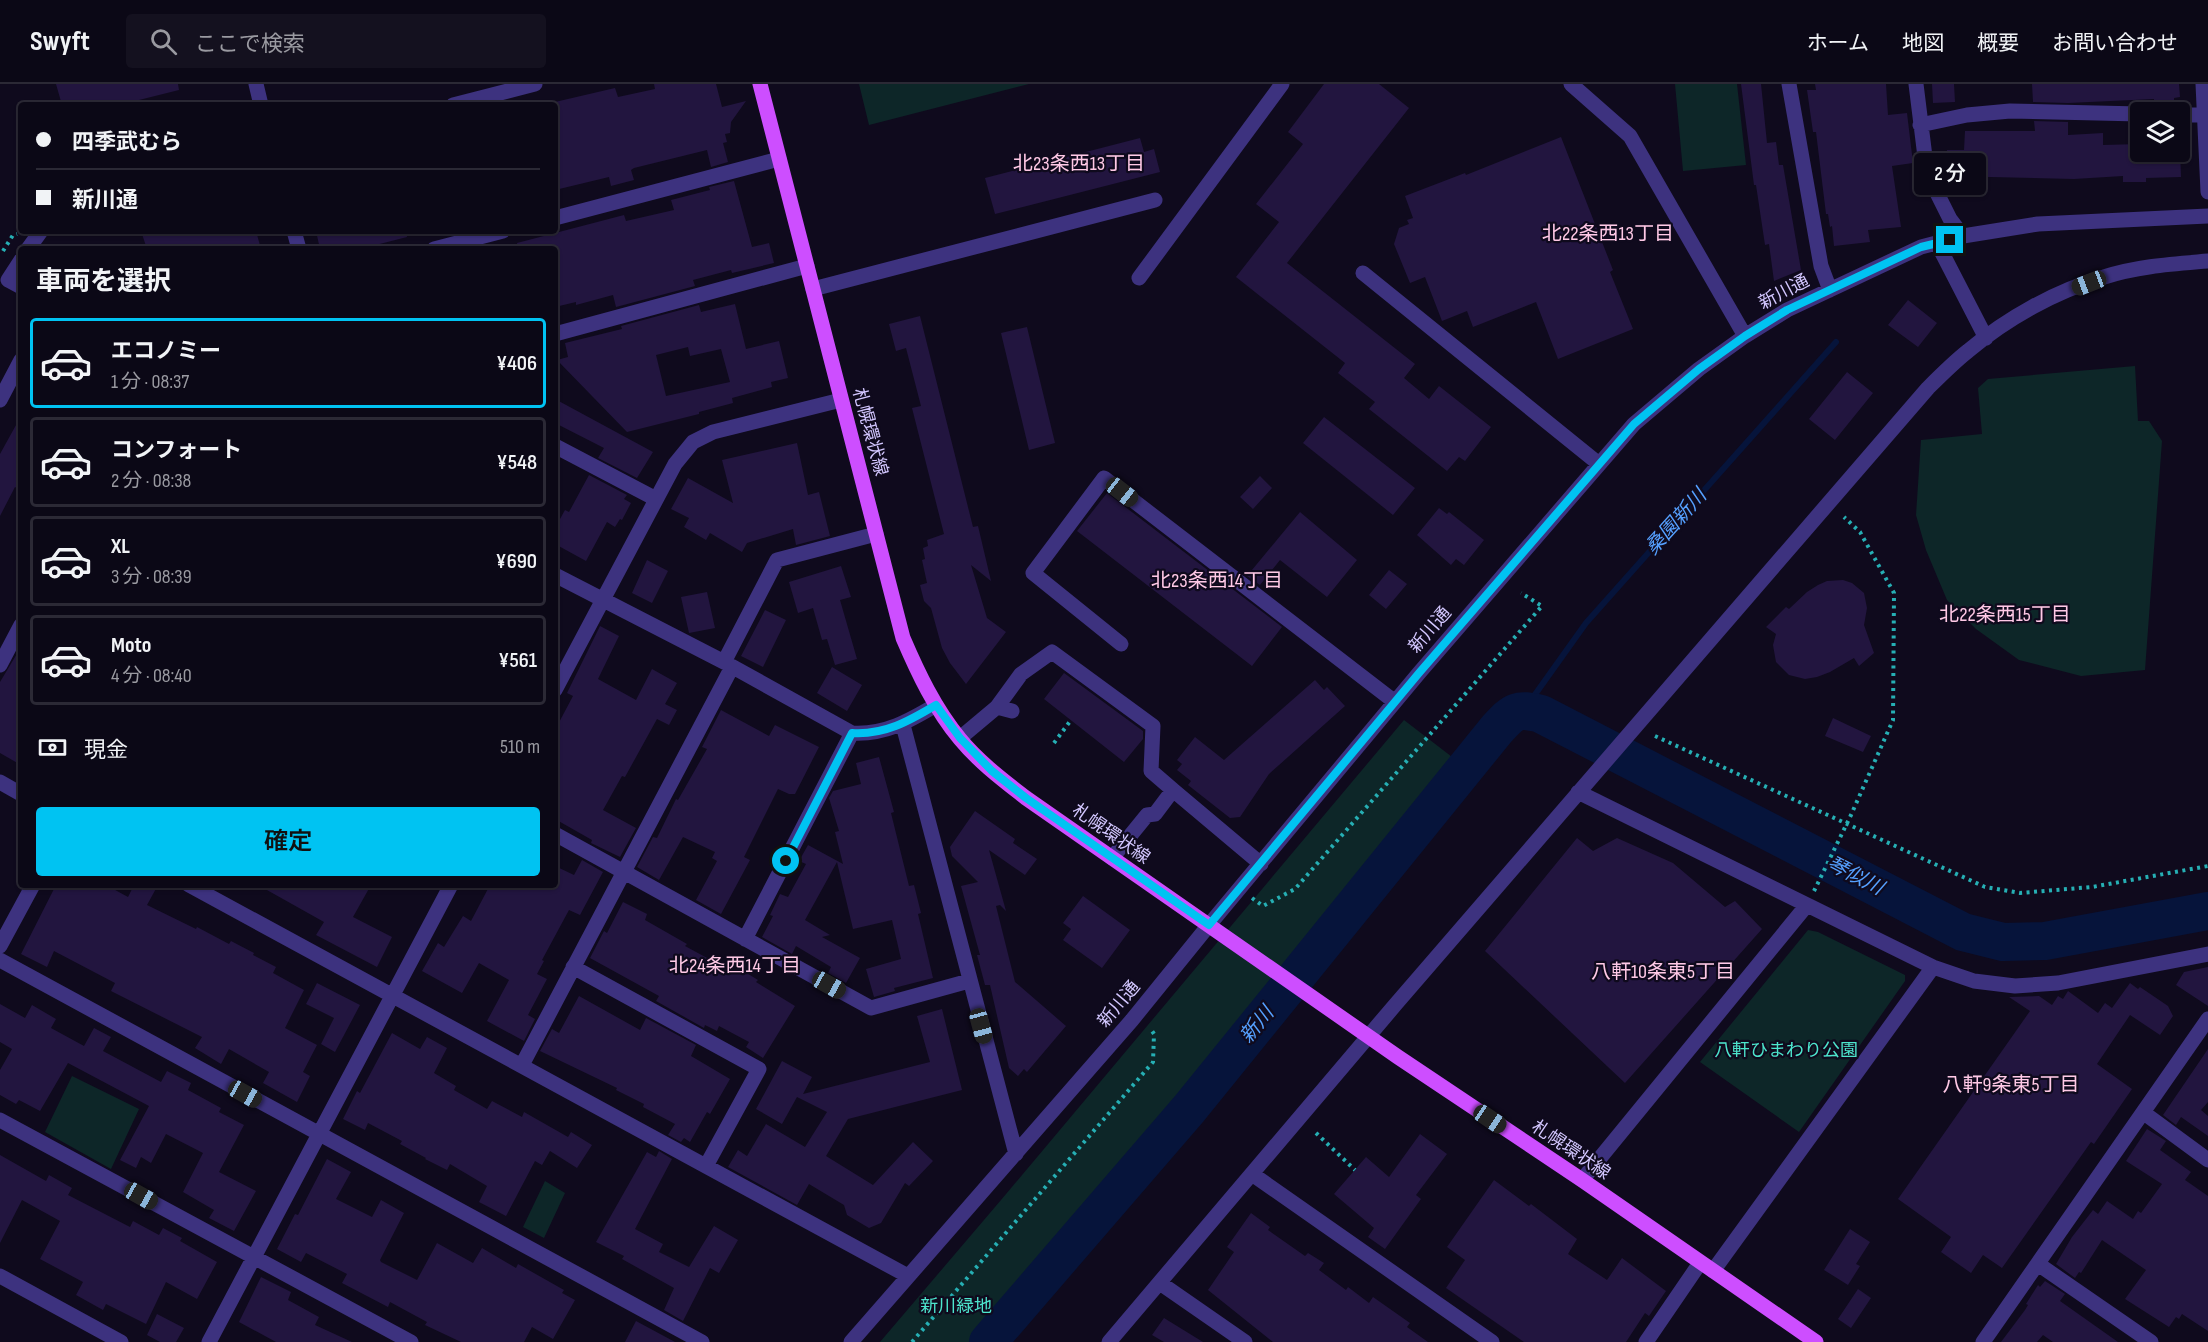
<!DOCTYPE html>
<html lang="ja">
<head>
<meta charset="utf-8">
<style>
  :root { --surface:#0b0816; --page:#14111f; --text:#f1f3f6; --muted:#9a9aa1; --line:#2b2935; --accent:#00c3f2 }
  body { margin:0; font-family:"Sofia Sans Condensed","Noto Sans JP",sans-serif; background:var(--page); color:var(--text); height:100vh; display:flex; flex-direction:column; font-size:22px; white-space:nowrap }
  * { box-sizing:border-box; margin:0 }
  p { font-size:20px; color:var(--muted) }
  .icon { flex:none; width:33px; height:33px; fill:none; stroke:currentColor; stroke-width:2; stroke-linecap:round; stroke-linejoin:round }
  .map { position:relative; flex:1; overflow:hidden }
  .panel { position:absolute; left:18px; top:162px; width:540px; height:642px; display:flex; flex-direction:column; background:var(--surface); border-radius:6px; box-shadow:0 2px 4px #0004,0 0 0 2px var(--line) }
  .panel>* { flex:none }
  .hud { position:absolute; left:18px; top:18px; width:540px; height:132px; border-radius:6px; box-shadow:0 2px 4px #0004,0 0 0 2px var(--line); display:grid; align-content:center; height:132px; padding:0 18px; background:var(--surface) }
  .buttons { position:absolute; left:2130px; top:18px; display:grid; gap:12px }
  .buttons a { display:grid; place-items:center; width:60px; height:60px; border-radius:6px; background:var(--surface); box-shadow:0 2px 4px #0004,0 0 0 2px var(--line); font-size:30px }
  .end { position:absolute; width:27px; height:27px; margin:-14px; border:8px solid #00c3f2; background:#111; box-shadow:0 0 0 3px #111 }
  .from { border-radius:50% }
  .bubble { position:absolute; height:42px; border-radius:6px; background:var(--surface); box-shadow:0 2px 4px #0004,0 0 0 2px var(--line); font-size:20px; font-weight:600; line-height:42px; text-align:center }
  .car { position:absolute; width:18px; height:36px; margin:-18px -9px; border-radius:8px; box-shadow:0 0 4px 2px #0007; background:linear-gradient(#222 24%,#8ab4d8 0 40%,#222 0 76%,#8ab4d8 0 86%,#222 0) }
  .hud b { display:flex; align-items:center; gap:21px; height:57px; font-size:22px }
  .hud b+b { border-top:2px solid var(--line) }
  .hud i { width:15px; height:15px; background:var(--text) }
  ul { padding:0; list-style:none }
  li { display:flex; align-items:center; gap:18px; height:90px; margin:0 12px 9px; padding:0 6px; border:3px solid var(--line); border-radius:6px }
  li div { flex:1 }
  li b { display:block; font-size:22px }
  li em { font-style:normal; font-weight:600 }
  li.active { border-color:var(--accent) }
  li>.icon { width:54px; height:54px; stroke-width:1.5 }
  h2 { padding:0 18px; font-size:27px; line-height:72px }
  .pay { display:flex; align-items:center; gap:15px; height:66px; padding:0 18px; font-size:22px }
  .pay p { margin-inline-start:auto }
  .cta { display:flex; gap:12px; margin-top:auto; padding:12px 18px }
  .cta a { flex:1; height:69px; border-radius:6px; background:var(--accent); color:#111; font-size:24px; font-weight:600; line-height:69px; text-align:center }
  header { display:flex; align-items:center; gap:36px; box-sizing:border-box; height:84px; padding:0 30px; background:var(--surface); border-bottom:2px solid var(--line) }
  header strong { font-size:28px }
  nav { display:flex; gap:33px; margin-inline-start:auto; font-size:21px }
  .search { width:420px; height:54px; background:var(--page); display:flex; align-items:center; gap:15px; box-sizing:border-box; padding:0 21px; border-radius:6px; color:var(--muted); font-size:22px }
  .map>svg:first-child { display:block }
  .green { fill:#0d2628 }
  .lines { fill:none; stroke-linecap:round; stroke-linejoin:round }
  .stream { stroke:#06143b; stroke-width:6 }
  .river { stroke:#06143b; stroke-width:38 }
  .building { fill:#22153f; fill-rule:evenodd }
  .path { stroke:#26afb4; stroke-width:4; stroke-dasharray:3 4.5; stroke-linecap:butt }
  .minor { stroke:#3d327f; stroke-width:15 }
  .major { stroke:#cd4eff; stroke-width:15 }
  .route { stroke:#00c3f2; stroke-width:8 }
  .labels { text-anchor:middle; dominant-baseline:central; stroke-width:4.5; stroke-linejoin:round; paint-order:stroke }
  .street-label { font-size:18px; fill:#d3c7ff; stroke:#0f0a1d }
  .park-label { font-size:18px; fill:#4de5cd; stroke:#0f0a1d }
  .neighbourhood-label { font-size:20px; fill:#ffc9e6; stroke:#0f0a1d }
  .water-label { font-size:20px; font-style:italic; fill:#55a0ff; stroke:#0f0a1d }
</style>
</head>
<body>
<header>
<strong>Swyft</strong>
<div class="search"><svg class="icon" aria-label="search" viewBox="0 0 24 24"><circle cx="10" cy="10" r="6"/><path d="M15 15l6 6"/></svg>ここで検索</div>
<nav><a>ホーム</a><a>地図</a><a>概要</a><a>お問い合わせ</a></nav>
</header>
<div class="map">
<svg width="2208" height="1258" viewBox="0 0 2208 1258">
  <rect width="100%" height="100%" fill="#0f0a1d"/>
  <path class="green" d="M859 0H1029L869 41Z
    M1675 0H1737L1746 81 1683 87Z
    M2135 282 2138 337H2149L2162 357 2145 586 2081 592 2019 576 1976 545 1947 516 1926 466 1916 431 1921 356 1982 350 1978 304 1988 295Z
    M1404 636 1456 676 1036 1181 970 1258H880L1001 1116Z
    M1808 846 1818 848 1905 891V897L1799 1048 1700 978Z
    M72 992 139 1025 111 1085 45 1048Z
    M545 1097 565 1109 544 1154 523 1143Z"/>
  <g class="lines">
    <path class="stream" d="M1524 626 1586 539 1836 258"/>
    <path class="river" d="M988 1258 1189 1025 1497 645C1514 627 1516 624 1541 630L1963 848 2003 858 2045 857 2208 827"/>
  </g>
  <path class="building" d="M56 0H178L179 6 119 21H62Z
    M654 0H716L722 23 746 17 731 38 730 49 725 50 727 58 723 59 728 78 711 83 707 66 634 84 631 86 634 96 611 102 609 93 555 106V18L615 4 618 13 655 5Z
    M1324 0H1379L1409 24 1287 179 1415 280 1404 294 1429 315 1439 302 1491 343 1465 377 1459 373 1447 387 1369 325 1375 318 1338 289 1345 279 1236 193 1279 138 1256 120 1303 60 1288 48Z
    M1741 0H1761L1767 59 1776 58 1779 81H1783L1801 186 1774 197 1769 160 1765 161 1756 101H1754Z
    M1815 0H1886L1888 31 1907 29 1913 79 1892 82 1901 143 1868 146 1870 158 1834 162 1832 142 1830 143 1828 130H1826L1816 48H1813L1807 6H1816Z
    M1932 0H1954L1955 18 1933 19Z
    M2032 0H2179L2180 13 2174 14V16L2154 17V15L2068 19 2033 18Z
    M2034 37 2068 38V51L2103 49V61L2140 60V68H2180L2181 93 2146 94V98H2123V92L2074 95 1947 92V66H1964L1965 47H2035Z
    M1561 53 1613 186 1610 188 1633 245 1558 275 1536 218 1473 243 1467 227 1442 237 1425 193 1410 199 1394 160 1399 144 1409 140 1407 136 1413 134 1405 112 1465 89 1466 91Z
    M1140 54 1144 68 1154 65 1160 88 995 130 985 94Z
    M734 97 752 163 769 159 774 179 732 189 731 186 693 196 695 202 616 223 613 211 576 221V218L555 223V165H518L517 159 624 131 626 137 674 126 671 116 710 106 709 103Z
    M141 147H256L261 165H147Z
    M316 147H406L407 153 360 165H353L352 161 338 165H320Z
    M1908 216 1937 239 1918 263 1888 241Z
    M735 220 746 265 779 257 788 294 771 298 772 303 732 314 733 319 699 328V330L627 348 557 276 568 273 565 259 622 245 621 242 699 221 701 228ZM688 263 690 272 721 265 730 298 666 312 656 271Z
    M920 232 973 443 978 442 991 497 971 481 987 534 1006 548 966 600 950 579 942 564 931 524 924 517 920 501 927 499 922 476 925 475 923 464 928 462 927 456 944 450 912 324 921 322 906 264 896 267 889 240Z
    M1027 243 1055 359 1029 366 1001 249Z
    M1847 288 1873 309 1835 356 1809 335Z
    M555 315 653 368 637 394 598 374 604 364 555 339Z
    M21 332V407L15 403 0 432V370Z
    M1324 333 1415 404 1393 431 1303 359Z
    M797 359 808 411 819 408 830 452 796 461 793 445 747 459 742 468 710 449 706 456 684 443 689 434 671 425 688 394 733 419 722 376Z
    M589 391 627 411 624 415 631 419 622 436 620 435 615 443 607 438 586 477 555 460V444L565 426 569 428Z
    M1260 392 1272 404 1253 425 1240 413Z
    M1107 409 1282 543 1252 582 1077 447Z
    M1439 424 1447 430 1449 428 1484 456 1464 481 1456 475 1451 481 1417 451Z
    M1300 428 1357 476 1327 513 1280 476 1260 501 1247 492Z
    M647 476 668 487 652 519 632 509Z
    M841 482 851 513 840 516 857 575 835 581 827 555 822 556 813 524 798 529 789 498Z
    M1389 486 1407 500 1386 525 1369 511Z
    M1843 496 1852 499 1864 509 1867 524 1864 541 1874 569 1859 582 1854 574 1830 588 1817 593 1805 595 1789 591 1776 578 1773 561 1776 550 1766 543 1786 523 1789 525 1807 508 1818 501 1827 497Z
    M707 508 715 544 689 549 681 513Z
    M765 526 786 536 763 583 741 572Z
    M600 542 619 552 598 595 636 616 652 585 677 599 665 620 677 626 669 641 657 635 625 693 622 692 603 726 636 744 620 773 591 759 592 756 555 735V646L573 612 567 609Z
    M21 563V681L0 669V598Z
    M832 583 862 601 847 627 817 609Z
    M1064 589 1143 647V655L1124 678 1044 615Z
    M1315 596 1324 606 1327 603 1345 622 1269 690 1240 733 1230 734 1188 701 1191 697 1177 686 1182 680 1177 676 1195 653 1224 676Z
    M721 626 769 652 775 641 819 663 795 710H789L778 705 744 773 750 776 721 830 696 816 717 777 712 774 715 768 683 753 659 796 637 783 653 753 657 754 676 715 678 716 707 665 702 663Z
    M1833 634 1871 652 1863 668 1825 652Z
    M879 673 894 728 891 729 909 802 914 801 921 829 918 830 933 894 894 904 895 907 874 913 866 885 901 875 892 836 853 845 837 778 805 836 830 851 822 853 860 874 846 899 828 889 831 883 796 862 792 870 762 853 773 832 770 831 780 810 788 813 806 780 799 777 808 761 843 780 835 748 839 747 829 714 833 707 861 700 856 679Z
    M975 727 1015 755 1013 759 1037 775 1025 791 989 766 1006 827 1000 821 996 822 1015 898 1066 942 1027 988 1024 985 1018 992 1009 984 990 901H985L977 871H980L961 802 978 798 952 772 950 763Z
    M1577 754 1593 767 1617 754 1673 779 1725 823 1735 817 1762 845 1625 999 1485 867Z
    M582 776 603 788 580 831 569 826 542 876 544 877 537 890 547 895 528 931 535 935 524 957 487 937 509 896 479 879 462 909 422 887 438 859 444 863 463 832 471 837 490 801H555V782L574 791Z
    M56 801H106L128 813 134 801H158L147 821 196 845 197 843 229 860 231 857 254 869 253 871 276 883 273 889 304 906 285 944 317 961 303 988 310 992 297 1018 263 999 269 988 229 965 221 980 195 964 202 953 111 907 115 899 54 867 47 883 21 870Z
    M258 801H371L353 833 392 853 377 883 316 851 324 838Z
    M1083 812 1130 846 1102 884 1063 856 1071 845 1063 839Z
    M623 818 647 830 645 836 687 860 685 862 733 888 737 883 758 896 756 898 795 922 763 974 746 963 749 958 719 942 717 947 705 941 704 944 656 917 659 912 590 874 604 847 607 849Z
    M2208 883V922L2176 901 2184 888Z
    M317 899 360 921 335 968 321 960 334 934 306 920Z
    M2130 899 2138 905 2140 903 2168 922 2173 932 2160 951 2130 931 2097 980 2132 1005 2094 1060 2091 1058 2002 1184 1983 1171 1971 1189 1941 1168 1951 1153 1898 1115 2030 927 2009 913 2039 912 2052 921 2058 912 2063 915 2068 907 2098 929 2105 919 2112 924Z
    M579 912 640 946 646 934 696 961 691 972 730 995 710 1030 707 1028 690 1058 684 1054 681 1058 668 1051 675 1040 643 1023 644 1020 616 1006 617 1004 540 967 552 945 559 949Z
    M0 920 25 934 32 921 56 935 51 944 84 962 94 944 111 953 103 967 161 998 167 987 191 999 188 1006 221 1024 219 1028 244 1041 219 1088 256 1107 234 1147 209 1134 214 1126 183 1108 203 1069 166 1050 151 1079 141 1073 136 1084 120 1076 149 1022 68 979 40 1027 19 1016 16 1020 0 1011V986L12 965 0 958Z
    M942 925 962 1006 848 1035 826 1072 873 1101 913 1058 933 1077 909 1102 905 1099 881 1139 869 1144 847 1131 844 1121 809 1100 797 1121 728 1083 738 1066 747 1072 766 1040 805 1063 827 1028 797 1013 782 1040 756 1025 782 977 812 993 803 1010 930 978 917 932Z
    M392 949 420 965 427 953 447 964 434 989 456 1002 454 1006 487 1025 492 1017 522 1033 524 1028 568 1053 571 1048 592 1061 577 1084 550 1067 542 1081 535 1077 506 1132 479 1118 487 1102 450 1080 447 1086 425 1075 426 1074 400 1060 402 1057 368 1039 365 1046 343 1035 357 1007 360 1009Z
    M2208 965V1018L2201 1026 2208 1032V1052L2181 1033 2176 1041 2163 1031Z
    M2147 1045 2166 1057 2160 1066 2191 1088 2185 1096 2208 1112V1247L2182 1230 2179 1235 2176 1233 2169 1243 2125 1215 2146 1186 2102 1156 2081 1189 2079 1188 2075 1194 2056 1180 2072 1153 2093 1126 2098 1130 2107 1117 2133 1135 2138 1127 2141 1129 2162 1100 2126 1077Z
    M1420 1050 1447 1070 1416 1111 1421 1115 1385 1165 1368 1153 1374 1144 1334 1110 1366 1073 1389 1093Z
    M659 1067 672 1075 635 1145 663 1160 659 1168 689 1183 714 1142 738 1156 719 1189 710 1184 683 1237 664 1226 674 1204 622 1175 624 1172 596 1158 647 1068 656 1073Z
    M0 1071 46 1097 49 1091 72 1104 68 1111 130 1143 133 1137 159 1151 163 1144 182 1154 180 1157 217 1178 197 1215 166 1198 146 1240 106 1220 103 1226 76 1211 83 1198 40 1175 60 1137 22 1116 0 1159Z
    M327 1075 351 1088 336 1115 372 1133 381 1116 404 1129 380 1176 381 1178 417 1196 437 1159 473 1179 482 1164 516 1184 518 1180 564 1206 562 1209 575 1216 553 1255 532 1243 524 1258H461L425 1241 427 1238 390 1218 388 1223 342 1199 347 1190 306 1169 301 1178 277 1165 295 1130 298 1131Z
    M1494 1096 1529 1122 1531 1120 1577 1155 1568 1170 1607 1196 1622 1174 1666 1207 1649 1232 1645 1229 1626 1258H1524L1446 1204 1465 1176 1447 1163Z
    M1251 1129 1270 1143 1268 1146 1305 1172 1308 1169 1324 1179 1319 1186 1346 1206 1348 1203 1369 1219 1373 1213 1410 1239 1407 1243 1428 1258H1273L1208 1206 1234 1168 1227 1163Z
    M1850 1145 1870 1158 1856 1180 1860 1182 1848 1201 1824 1186Z
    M261 1193 291 1208 288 1216 319 1233 315 1241 352 1258H276L239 1238Z
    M2045 1197 2065 1210 2060 1217 2118 1258H2053L2043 1251 2037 1258H2001L2025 1226 2028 1221 2026 1220 2038 1201 2040 1203Z
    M1858 1205 1871 1214 1851 1244 1838 1235Z
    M157 1230 184 1244 176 1258H160L147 1251Z
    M1164 1234 1203 1258H1164L1152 1251Z
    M636 1237 675 1258H625Z"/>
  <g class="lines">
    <path class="path" d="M3 167 13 151 17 150
      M1655 652 1985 803 2020 809 2092 803 2208 782
      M1054 659 1071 636
      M1814 807 1851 731 1893 636 1894 509 1860 448 1844 433
      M1252 814 1263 822 1295 805 1542 522 1521 509
      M1316 1049 1355 1086
      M912 1258 1153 978 1154 950 1152 947"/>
    <path class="minor" d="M256 0 261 21
      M1571 0 1630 52 1745 252
      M1789 0 1821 182 1830 206
      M1916 0 1927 89 1950 135 1963 152
      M2203 0 2208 108
      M453 21 535 0
      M2180 31H2208
      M1920 41 1967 31 2010 27 2140 30
      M555 134 779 75
      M294 147 299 165
      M1937 159 1986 254
      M28 165 41 147
      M434 165 503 147
      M21 176 8 196 21 203
      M1363 189 1599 380
      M1139 194 1282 0
      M813 205 1155 116
      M555 250 807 182
      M0 316 21 276
      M555 362 656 415
      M555 491 724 578 852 649C885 651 909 637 936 621
      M1121 560 1033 489 1104 394 1395 618
      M724 578 777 476 876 450
      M0 581 21 541
      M555 606 675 380 693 358 713 348 841 316
      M997 623 1021 590 1052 568 1153 642 1151 687 1173 706
      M903 641 1016 1070
      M960 654 997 623 1012 627
      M0 698 21 710
      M1578 708 1933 883 1974 897 2015 902 2058 899 2208 870
      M555 750 871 924 969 897
      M1112 774 1147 731 1155 730 1173 706 1261 780
      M189 801 908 1192
      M745 855 852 649
      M0 862 33 801
      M0 876 702 1258
      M573 883 759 985 706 1082
      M522 981 732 583
      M2144 1029 2208 1076
      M0 1036 411 1258
      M1252 1090 1492 1258
      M1582 1096 1807 821
      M2038 1180 2151 1258
      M1713 1187 1933 883
      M0 1192 121 1258
      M1160 1199 1245 1258
      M209 1258 451 801
      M851 1258 1132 936 1209 841 1419 589 1634 340 1699 285 1745 252 1787 226 1921 163 1963 152 2038 140 2208 132
      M1109 1258 1395 921 1928 304C1941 291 1954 278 1968 267 2007 234 2056 207 2104 193 2138 182 2173 180 2208 177
      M1646 1258 1700 1179
      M1983 1258 2208 935"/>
    <path class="major" d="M760 0 903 554C918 589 935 625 960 655 979 678 1003 696 1026 714L1398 973 1582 1096 1816 1258"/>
  </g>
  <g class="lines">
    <path class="route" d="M786 777 852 649C885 651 909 637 936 621L960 654 992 687 1026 714 1209 841 1419 589 1634 340 1699 285 1745 252 1787 226 1921 163 1950 156"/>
  </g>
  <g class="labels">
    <g class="street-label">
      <text transform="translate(1784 208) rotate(-28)">新川通</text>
      <text transform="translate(870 348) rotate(75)">札幌環状線</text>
      <text transform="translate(1430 546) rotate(-49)">新川通</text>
      <text transform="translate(1111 750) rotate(35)">札幌環状線</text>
      <text transform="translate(1119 920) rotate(-50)">新川通</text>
      <text transform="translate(1571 1066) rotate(34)">札幌環状線</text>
    </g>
    <g class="park-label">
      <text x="1786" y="966">八軒ひまわり公園</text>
      <text x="956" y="1222">新川緑地</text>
    </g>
    <g class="neighbourhood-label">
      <text x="1079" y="80">北23条西13丁目</text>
      <text x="1608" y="150">北22条西13丁目</text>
      <text x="1217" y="497">北23条西14丁目</text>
      <text x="2005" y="531">北22条西15丁目</text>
      <text x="735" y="882">北24条西14丁目</text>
      <text x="1663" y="888">八軒10条東5丁目</text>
      <text x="2011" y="1001">八軒9条東5丁目</text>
    </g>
    <g class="water-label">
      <text transform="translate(1676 438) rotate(-48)">桑園新川</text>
      <text transform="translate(1855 792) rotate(27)">琴似川</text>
      <text transform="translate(1257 941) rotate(-51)">新川</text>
    </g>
  </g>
</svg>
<div class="buttons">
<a><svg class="icon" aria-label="layers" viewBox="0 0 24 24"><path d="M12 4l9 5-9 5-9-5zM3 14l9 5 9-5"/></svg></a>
</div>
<i class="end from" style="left:786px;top:777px"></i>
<i class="end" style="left:1950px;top:156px"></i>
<div class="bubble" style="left:1914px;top:69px;width:72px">2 分</div>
<i class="car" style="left:2089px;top:199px;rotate:249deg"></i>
<i class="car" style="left:1122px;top:408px;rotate:128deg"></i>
<i class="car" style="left:829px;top:901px;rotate:119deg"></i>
<i class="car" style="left:981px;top:942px;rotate:165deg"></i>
<i class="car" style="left:245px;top:1010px;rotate:119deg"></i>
<i class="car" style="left:1490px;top:1035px;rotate:124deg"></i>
<i class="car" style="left:141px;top:1112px;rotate:119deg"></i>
<div class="hud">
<b><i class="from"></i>四季武むら</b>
<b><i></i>新川通</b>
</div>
<section class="panel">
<h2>車両を選択</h2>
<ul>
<li class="active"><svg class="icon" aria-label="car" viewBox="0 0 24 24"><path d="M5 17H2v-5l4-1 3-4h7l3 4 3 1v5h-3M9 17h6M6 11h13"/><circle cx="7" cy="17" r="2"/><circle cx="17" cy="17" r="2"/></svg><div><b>エコノミー</b><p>1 分 · 08:37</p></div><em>¥406</em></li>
<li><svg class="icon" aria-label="car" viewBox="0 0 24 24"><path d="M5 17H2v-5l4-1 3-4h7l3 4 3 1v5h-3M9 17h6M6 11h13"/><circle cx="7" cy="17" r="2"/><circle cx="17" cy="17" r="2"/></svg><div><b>コンフォート</b><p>2 分 · 08:38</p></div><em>¥548</em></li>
<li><svg class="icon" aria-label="car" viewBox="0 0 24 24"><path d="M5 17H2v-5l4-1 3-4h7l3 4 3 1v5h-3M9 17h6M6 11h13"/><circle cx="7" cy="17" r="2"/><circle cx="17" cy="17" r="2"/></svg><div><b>XL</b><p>3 分 · 08:39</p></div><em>¥690</em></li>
<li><svg class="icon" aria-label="car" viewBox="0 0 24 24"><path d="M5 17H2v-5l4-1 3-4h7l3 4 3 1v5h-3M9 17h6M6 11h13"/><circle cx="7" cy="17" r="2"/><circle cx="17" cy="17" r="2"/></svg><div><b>Moto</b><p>4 分 · 08:40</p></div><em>¥561</em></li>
</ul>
<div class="pay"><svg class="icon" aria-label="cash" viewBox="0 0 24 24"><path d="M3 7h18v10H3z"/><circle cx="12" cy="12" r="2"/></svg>現金<p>510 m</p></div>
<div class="cta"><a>確定</a></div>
</section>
</div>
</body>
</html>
